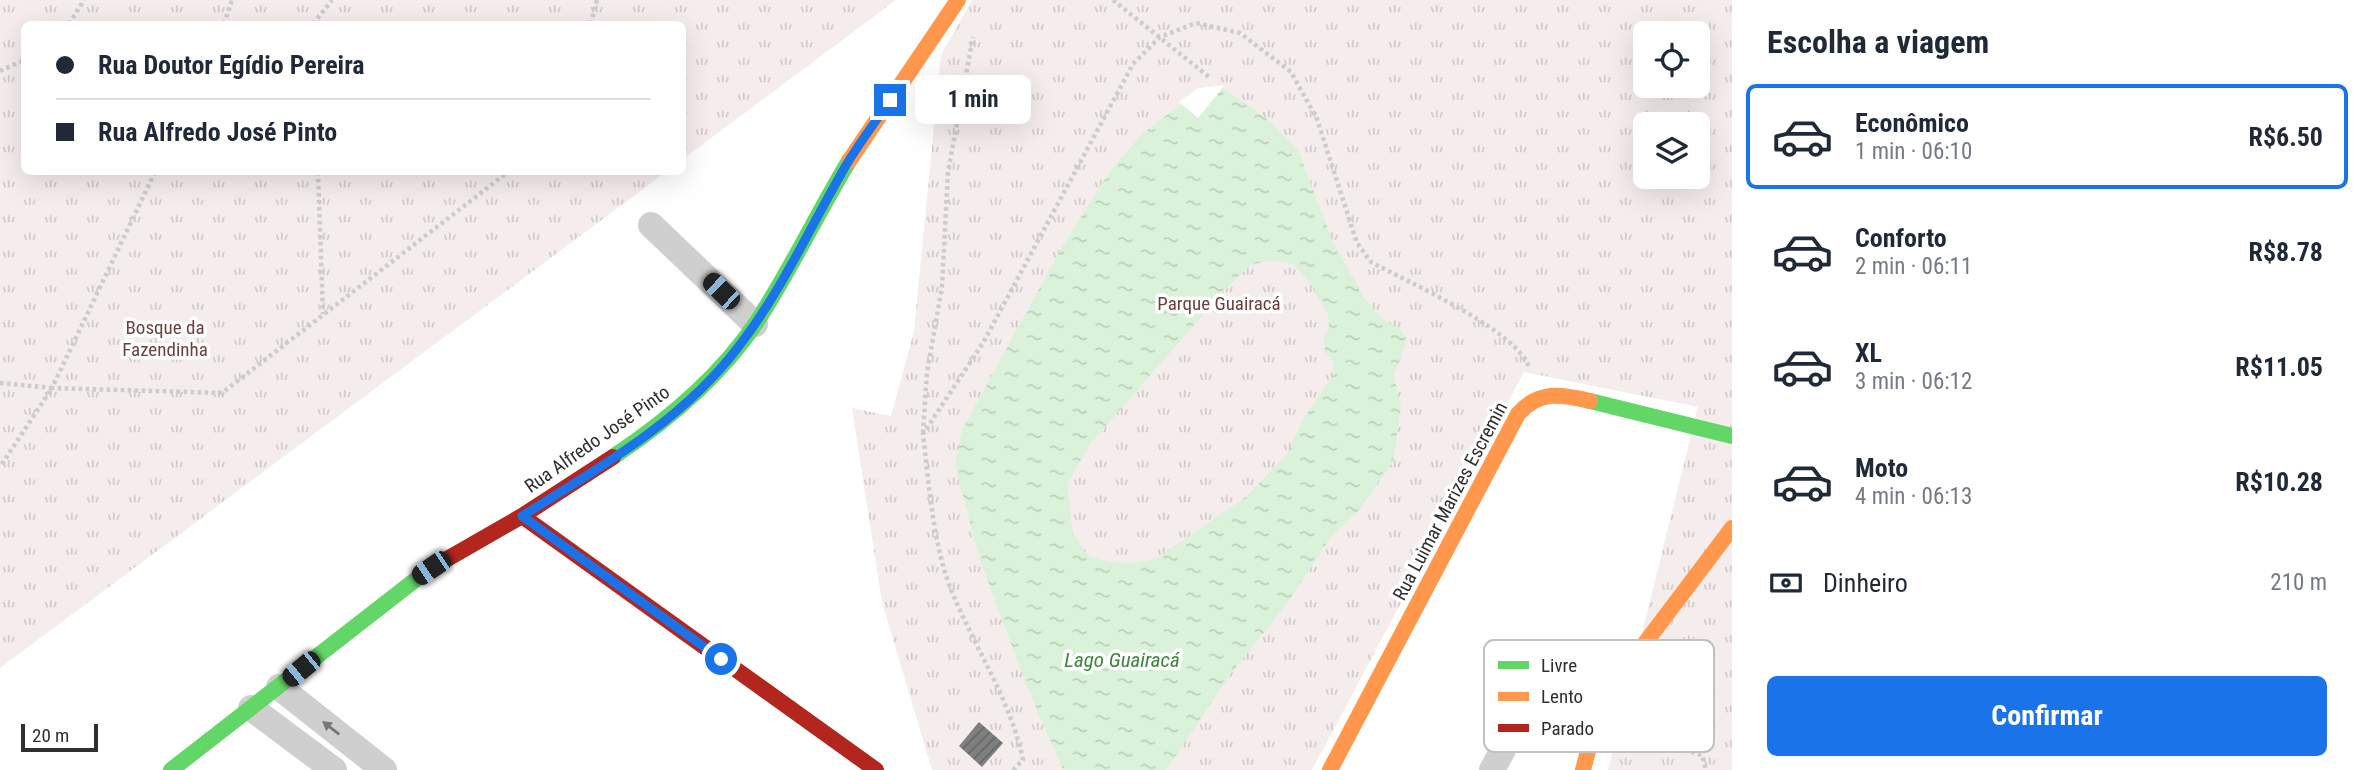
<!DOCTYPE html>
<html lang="pt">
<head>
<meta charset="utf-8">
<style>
  :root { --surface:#fff; --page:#f6f6f7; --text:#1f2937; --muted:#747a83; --line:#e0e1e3; --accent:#1a73e8 }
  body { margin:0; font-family:"Roboto Condensed",sans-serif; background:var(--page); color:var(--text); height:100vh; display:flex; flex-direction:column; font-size:26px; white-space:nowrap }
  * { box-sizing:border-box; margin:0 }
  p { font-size:23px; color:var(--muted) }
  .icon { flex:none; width:38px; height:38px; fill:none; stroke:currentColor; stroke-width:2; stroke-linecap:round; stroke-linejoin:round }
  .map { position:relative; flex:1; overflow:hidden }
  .side { display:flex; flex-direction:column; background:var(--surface); width:630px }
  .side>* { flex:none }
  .banner { position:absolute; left:21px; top:21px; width:665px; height:154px; border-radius:10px; box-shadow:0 7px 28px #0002; display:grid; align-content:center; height:154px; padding:0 35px; background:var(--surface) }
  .controls { position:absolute; left:1633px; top:21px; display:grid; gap:14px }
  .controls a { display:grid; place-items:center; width:77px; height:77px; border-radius:10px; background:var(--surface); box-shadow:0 7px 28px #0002; font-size:35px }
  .scale { position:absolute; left:21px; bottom:18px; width:77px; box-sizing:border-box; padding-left:7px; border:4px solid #2f2f2f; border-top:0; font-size:19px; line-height:24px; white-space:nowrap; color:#2f2f2f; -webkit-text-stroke:5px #fff; paint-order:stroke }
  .end { position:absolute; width:32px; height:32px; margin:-16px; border:9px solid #1a73e8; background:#fff; box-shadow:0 0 0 4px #fff }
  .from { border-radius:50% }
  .bubble { position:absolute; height:49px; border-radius:10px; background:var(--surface); box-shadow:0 7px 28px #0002; font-size:23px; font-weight:700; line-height:49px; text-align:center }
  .car { position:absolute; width:21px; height:42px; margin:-21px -10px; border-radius:9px; box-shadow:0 0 5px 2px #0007; background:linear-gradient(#222 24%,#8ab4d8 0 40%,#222 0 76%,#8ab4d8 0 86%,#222 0) }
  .banner b { display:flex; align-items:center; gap:24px; height:66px; font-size:26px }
  .banner b+b { border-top:2px solid var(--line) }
  .banner i { width:18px; height:18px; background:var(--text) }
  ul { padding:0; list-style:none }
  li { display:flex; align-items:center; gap:21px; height:105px; margin:0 14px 10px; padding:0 21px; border:4px solid transparent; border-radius:10px }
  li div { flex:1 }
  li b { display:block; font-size:26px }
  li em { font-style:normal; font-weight:700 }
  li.active { border-color:var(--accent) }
  li>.icon { width:63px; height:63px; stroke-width:1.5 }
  h2 { padding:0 35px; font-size:32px; line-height:84px }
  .pay { display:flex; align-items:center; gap:18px; height:77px; padding:0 35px; font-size:26px }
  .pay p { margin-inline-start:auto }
  .action { display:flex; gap:14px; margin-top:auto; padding:14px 35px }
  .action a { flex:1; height:80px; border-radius:10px; background:var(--accent); color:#fff; font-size:28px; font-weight:700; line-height:80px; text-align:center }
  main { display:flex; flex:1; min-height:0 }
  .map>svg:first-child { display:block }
  .park { fill:url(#park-tufts); fill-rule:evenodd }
  .water { fill:url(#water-ripples); fill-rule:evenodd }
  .pier { fill:#fff }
  .building { fill:url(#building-hatch) }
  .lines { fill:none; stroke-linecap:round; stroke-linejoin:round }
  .path { stroke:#ccc; stroke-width:4.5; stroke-dasharray:3.5 3.5; stroke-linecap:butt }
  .street { stroke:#cfcfcf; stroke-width:26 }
  .fast { stroke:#63d668; stroke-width:16 }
  .slow { stroke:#ff974d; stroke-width:16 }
  .jam { stroke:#b3261e; stroke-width:16 }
  .oneway { fill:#777 }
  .route { stroke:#1a73e8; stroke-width:9 }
  .labels { text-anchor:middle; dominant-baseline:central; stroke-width:7; stroke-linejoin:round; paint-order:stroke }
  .park-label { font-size:19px; fill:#6b413c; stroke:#fff }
  .street-label { font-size:19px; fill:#2f2f2f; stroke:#fff }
  .water-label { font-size:21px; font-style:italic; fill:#3a8538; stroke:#fff }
  .key { fill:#fff; stroke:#c1c1c1; stroke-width:2 }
  .key-label { font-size:19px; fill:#2f2f2f }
</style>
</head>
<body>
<main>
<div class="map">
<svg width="1732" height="770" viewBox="0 0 1732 770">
  <defs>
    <pattern id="park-tufts" width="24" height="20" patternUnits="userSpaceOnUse" patternTransform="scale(1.75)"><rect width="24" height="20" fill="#f5ecec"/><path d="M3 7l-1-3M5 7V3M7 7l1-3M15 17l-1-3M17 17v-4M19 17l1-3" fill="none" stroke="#d2cbcb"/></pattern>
    <pattern id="water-ripples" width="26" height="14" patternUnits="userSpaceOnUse" patternTransform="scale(1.75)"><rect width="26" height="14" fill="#daf2d9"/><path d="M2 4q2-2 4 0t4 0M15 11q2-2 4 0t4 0" fill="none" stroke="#bbd0bb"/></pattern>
    <pattern id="building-hatch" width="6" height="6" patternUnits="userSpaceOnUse" patternTransform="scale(1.75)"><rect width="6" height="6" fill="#7f7f7f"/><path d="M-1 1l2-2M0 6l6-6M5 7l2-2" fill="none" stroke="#686868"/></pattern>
  </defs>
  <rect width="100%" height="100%" fill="#fff"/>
  <path class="park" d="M0 0H896L683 159 682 24H24V172H666L0 668Z
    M972 0H1732V770H1608L1698 407 1524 372 1312 770H932L882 602 852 408 891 416 914 331 941 55ZM1645 33H1698V86H1645ZM1645 124H1698V177H1645Z"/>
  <path class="water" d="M1223 88 1267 119 1299 152 1332 240 1364 298 1382 319 1400 329 1407 338 1394 375 1401 407 1393 462 1357 512 1330 538 1286 605 1232 672 1166 770H1063L1026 684 978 554 955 464 962 430 1062 247 1110 171 1143 133 1199 91ZM1271 260 1293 264 1308 280 1328 314 1329 326 1324 338 1325 351 1333 362 1334 374 1304 418 1287 454 1247 496 1156 559 1132 563 1110 562 1088 556 1073 534 1067 484 1090 444 1223 292 1250 265Z"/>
  <path class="pier" d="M1225 85 1198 118 1179 102 1198 88Z"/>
  <path class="building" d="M979 722 1003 743 982 767 959 746Z"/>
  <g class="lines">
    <path class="path" d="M1113 0 1209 77
      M69 24 84 0
      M224 24 232 0
      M303 24H313
      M313 24 332 0
      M591 24 597 0
      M0 71 24 60
      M155 172 52 388 222 393 508 172
      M318 172 323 314
      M0 383 52 388 0 467
      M923 433 927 372 942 287 948 172 973 37
      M1624 732 1702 755 1706 770
      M1013 770 1023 760C1011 701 975 648 952 592 933 546 929 484 923 434L983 343 1133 64 1160 37 1196 23 1240 33 1291 72 1317 119 1357 243 1371 262C1406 281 1520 332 1529 368"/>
    <path class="street" d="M651 225 755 324
      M279 687 384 770
      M251 708 334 770
      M1492 770 1525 709"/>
    <path class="fast" d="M1590 401 1732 436
      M613 457C667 421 719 378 756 323 790 271 817 214 849 161
      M171 770 428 570"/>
    <path class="slow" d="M849 161 958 0
      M1330 770 1518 414C1539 390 1561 394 1590 401
      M1583 770 1595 724 1611 688 1732 528"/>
    <path class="jam" d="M522 516 876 770
      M428 570 522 516 613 457"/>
  </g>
  <defs><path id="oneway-solid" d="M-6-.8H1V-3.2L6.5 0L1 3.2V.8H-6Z" transform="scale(1.75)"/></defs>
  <use class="oneway" href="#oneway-solid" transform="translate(331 728) rotate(-142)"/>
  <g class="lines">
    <path class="route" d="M721 659 522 516C599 468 683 421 739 346 783 289 812 223 848 162 861 141 876 121 890 100"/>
  </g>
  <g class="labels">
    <g class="park-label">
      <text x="1219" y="303">Parque Guairacá</text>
      <text x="165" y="327">Bosque da<tspan x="165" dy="22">Fazendinha</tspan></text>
    </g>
    <g class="street-label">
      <text transform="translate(597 439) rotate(-35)">Rua Alfredo José Pinto</text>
      <text transform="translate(1450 501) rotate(-62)">Rua Luimar Marizes Escremin</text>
    </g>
    <g class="water-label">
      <text x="1122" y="660">Lago Guairacá</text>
    </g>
  </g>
  <rect x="1484" y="640" width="230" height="112" rx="10" class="key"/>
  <rect x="1498" y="661" width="31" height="8" fill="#63d668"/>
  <rect x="1498" y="692" width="31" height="9" fill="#ff974d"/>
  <rect x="1498" y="724" width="31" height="8" fill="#b3261e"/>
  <g class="key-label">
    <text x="1541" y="672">Livre</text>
    <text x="1541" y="703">Lento</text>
    <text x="1541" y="735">Parado</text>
  </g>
</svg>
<div class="controls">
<a><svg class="icon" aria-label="locate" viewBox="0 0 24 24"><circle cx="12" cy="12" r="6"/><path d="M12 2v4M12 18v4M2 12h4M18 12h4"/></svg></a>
<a><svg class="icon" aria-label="layers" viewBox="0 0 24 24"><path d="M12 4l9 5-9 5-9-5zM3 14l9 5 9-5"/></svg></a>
</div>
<div class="scale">20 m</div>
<i class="end from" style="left:721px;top:659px"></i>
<i class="end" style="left:890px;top:100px"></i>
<div class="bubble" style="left:915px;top:75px;width:116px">1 min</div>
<i class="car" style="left:721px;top:291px;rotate:314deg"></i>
<i class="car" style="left:431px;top:568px;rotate:236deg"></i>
<i class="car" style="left:301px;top:669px;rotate:231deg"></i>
<div class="banner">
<b><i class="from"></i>Rua Doutor Egídio Pereira</b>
<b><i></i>Rua Alfredo José Pinto</b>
</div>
</div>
<section class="side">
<h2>Escolha a viagem</h2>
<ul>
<li class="active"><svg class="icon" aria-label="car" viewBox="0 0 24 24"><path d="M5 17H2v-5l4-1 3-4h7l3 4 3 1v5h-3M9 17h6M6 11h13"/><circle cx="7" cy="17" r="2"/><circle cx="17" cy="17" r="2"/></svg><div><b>Econômico</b><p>1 min · 06:10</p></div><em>R$6.50</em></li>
<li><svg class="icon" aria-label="car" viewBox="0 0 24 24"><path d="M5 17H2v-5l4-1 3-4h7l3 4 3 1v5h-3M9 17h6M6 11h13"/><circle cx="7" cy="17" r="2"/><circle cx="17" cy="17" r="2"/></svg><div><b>Conforto</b><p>2 min · 06:11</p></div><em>R$8.78</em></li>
<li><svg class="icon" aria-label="car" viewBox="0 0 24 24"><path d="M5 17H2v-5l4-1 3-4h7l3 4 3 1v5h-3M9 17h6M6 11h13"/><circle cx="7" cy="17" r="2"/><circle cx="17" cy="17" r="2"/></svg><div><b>XL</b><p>3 min · 06:12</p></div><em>R$11.05</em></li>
<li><svg class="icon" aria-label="car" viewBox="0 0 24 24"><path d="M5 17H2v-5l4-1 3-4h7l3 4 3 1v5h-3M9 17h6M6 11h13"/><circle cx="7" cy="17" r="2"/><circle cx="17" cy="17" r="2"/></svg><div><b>Moto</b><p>4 min · 06:13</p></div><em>R$10.28</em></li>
</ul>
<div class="pay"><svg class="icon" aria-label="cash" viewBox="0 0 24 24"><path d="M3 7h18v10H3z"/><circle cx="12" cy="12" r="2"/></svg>Dinheiro<p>210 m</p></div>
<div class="action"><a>Confirmar</a></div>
</section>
</main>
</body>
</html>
